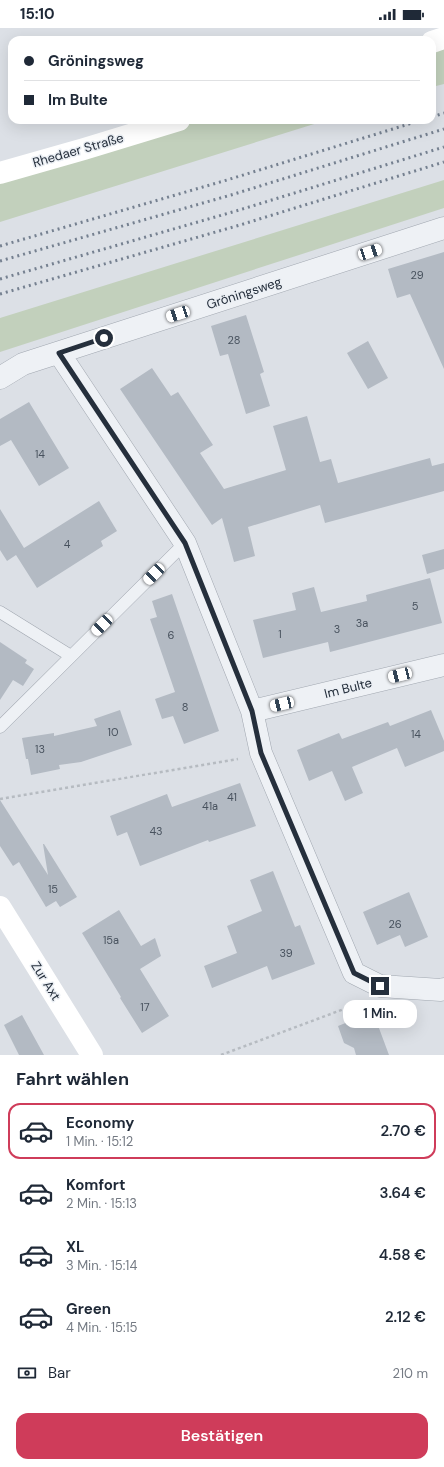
<!DOCTYPE html>
<html lang="de">
<head>
<meta charset="utf-8">
<style>
  :root { --surface:#fff; --page:#f6f6f7; --text:#1f2937; --muted:#747a83; --line:#e0e1e3; --accent:#cf3c5a }
  body { margin:0; font-family:"DM Sans",sans-serif; background:var(--page); color:var(--text); height:100vh; display:flex; flex-direction:column; font-size:15px; white-space:nowrap }
  * { box-sizing:border-box; margin:0 }
  p { font-size:13px; color:var(--muted) }
  .icon { flex:none; width:22px; height:22px; fill:none; stroke:currentColor; stroke-width:2; stroke-linecap:round; stroke-linejoin:round }
  .map { position:relative; height:1027px; overflow:hidden }
  .sheet { display:flex; flex-direction:column; background:var(--surface); flex:1 }
  .sheet>* { flex:none }
  .guide { position:absolute; left:8px; top:8px; width:428px; height:88px; border-radius:12px; box-shadow:0 4px 16px #0002; display:grid; align-content:center; height:88px; padding:0 16px; background:var(--surface) }
  .end { position:absolute; width:18px; height:18px; margin:-9px; border:5px solid #252f3c; background:#fff; box-shadow:0 0 0 2px #fff }
  .from { border-radius:50% }
  .bubble { position:absolute; height:28px; border-radius:12px; background:var(--surface); box-shadow:0 4px 16px #0002; font-size:13px; font-weight:600; line-height:28px; text-align:center }
  .car { position:absolute; width:12px; height:24px; margin:-12px -6px; border-radius:5px; box-shadow:0 0 3px 1px #0007; background:linear-gradient(#fff 24%,#345 0 40%,#fff 0 76%,#345 0 86%,#fff 0) }
  .guide b { display:flex; align-items:center; gap:14px; height:38px; font-size:15px }
  .guide b+b { border-top:1px solid var(--line) }
  .guide i { width:10px; height:10px; background:var(--text) }
  ul { padding:0; list-style:none }
  li { display:flex; align-items:center; gap:12px; height:56px; margin:0 8px 6px; padding:0 8px; border:2px solid transparent; border-radius:12px }
  li div { flex:1 }
  li b { display:block; font-size:15px }
  li em { font-style:normal; font-weight:600 }
  li.selected { border-color:var(--accent) }
  li>.icon { width:36px; height:36px; stroke-width:1.5 }
  h2 { padding:0 16px; font-size:18px; line-height:48px }
  .pay { display:flex; align-items:center; gap:10px; height:44px; padding:0 16px; font-size:15px }
  .pay p { margin-inline-start:auto }
  .action { display:flex; gap:8px; margin-top:auto; padding:8px 16px }
  .action a { flex:1; height:46px; border-radius:12px; background:var(--accent); color:#fff; font-size:16px; font-weight:600; line-height:46px; text-align:center }
  .status { display:flex; justify-content:space-between; align-items:center; height:28px; padding:0 20px; background:var(--surface); direction:ltr }
  .status svg { height:11px; fill:currentColor }
  .map>svg:first-child { display:block }
  .green { fill:#c2d0bc }
  .building { fill:#b3bac3 }
  .lines { fill:none; stroke-linecap:round; stroke-linejoin:round }
  .lane-casing { stroke:#a1a7b0; stroke-width:13 }
  .street-casing { stroke:#a1a7b0; stroke-width:23 }
  .path { stroke:#b6bbc1; stroke-width:2.5; stroke-dasharray:3 3; stroke-linecap:butt }
  .lane { stroke:#eef1f5; stroke-width:12 }
  .street { stroke:#eef1f5; stroke-width:22 }
  .secondary { stroke:#fff; stroke-width:22 }
  .rail { stroke:#758090; stroke-width:3; stroke-dasharray:2 4; stroke-linecap:butt }
  .route { stroke:#252f3c; stroke-width:5 }
  .labels { text-anchor:middle; dominant-baseline:central; stroke-width:3; stroke-linejoin:round; paint-order:stroke }
  .number-label { font-size:11px; fill:#48525e }
  .street-label { font-size:13px; fill:#252f3c; stroke:#ebeff4 }
</style>
</head>
<body>
<div class="status"><b>15:10</b><svg viewBox="0 0 49 12"><path d="M0 12V9h3v3zM5 12V6h3v6zM10 12V3h3v9zM15 12V0h3v12zM26 1h20v11H26zM47 4h2v5h-2z"/></svg></div>
<div class="map">
<svg width="444" height="1027" viewBox="0 0 444 1027">
  <rect width="100%" height="100%" fill="#dce0e6"/>
  <path class="green" d="M444 15V56L432 59V19Z
    M195 92H327L0 194V152Z
    M444 152V180L0 324V290Z"/>
  <path class="building" d="M444 224V341L410 266 397 270 388 241Z
    M246 287 264 344 260 346 270 378 246 386 228 326 220 328 211 298Z
    M368 313 388 350 368 361 347 325Z
    M152 340 171 368 178 364 213 417 200 425 224 461 286 442 273 398 307 388 320 434 331 431 338 455 430 430 432 438 444 435V463L325 495 320 477 248 499 255 528 234 534 222 490 212 497 120 361Z
    M29 374 69 440 39 458 11 412 0 418V391Z
    M99 473 117 503 101 513 103 518 37 560 16 527 7 533 0 522V481L24 520Z
    M444 521V541L427 546 422 527Z
    M430 550 442 595 330 624 328 614 263 630 253 592 296 582 292 565 314 559 321 584 367 573 366 567Z
    M172 566 219 703 184 716 173 688 162 691 155 671 175 664 150 591 157 589 152 573Z
    M0 614 27 632 25 635 34 641 23 658 13 652 0 672Z
    M120 682 132 717 81 734 59 737 60 741 31 747 28 731H26L22 710 54 705V708L97 698 94 691Z
    M431 682 444 713V723L405 739 397 720 352 739 363 765 345 773 332 743 309 753 297 722 339 705 342 711 388 694 390 698Z
    M240 755 256 798 209 814 208 812 140 838 127 804 117 808 110 788 167 766 172 779Z
    M0 772 48 847 43 816H44L77 869 60 879 56 873 46 879 19 834 13 838 0 818Z
    M273 843 295 899 300 897 315 936 272 952 267 938 212 960 204 938 237 925 227 898 262 883 250 852Z
    M409 864 428 909 405 919 400 907 377 917 363 884Z
    M119 882 141 918 155 910 161 928 140 941 169 988 142 1005 120 970 121 969 82 905Z
    M373 984 389 1027H356L354 1020 344 1015 338 998Z
    M22 987 44 1027H19L4 997Z"/>
  <g class="lines">
    <defs>
      <path id="lane" d="M0 584 71 628
        M0 699 185 515"/>
      <path id="street" d="M59 325 185 515 252 683 261 725 354 945 380 958 441 962 444 961
        M0 350 23 336 444 200
        M252 683 444 637"/>
    </defs>
    <use href="#lane" class="lane-casing"/>
    <use href="#street" class="street-casing"/>
    <path class="path" d="M0 771 238 731
      M221 1027 360 975"/>
    <use href="#lane" class="lane"/>
    <use href="#street" class="street"/>
    <path class="secondary" d="M432 14 444 10
      M0 145 84 121 179 92
      M0 879 92 1027"/>
    <path class="rail" d="M432 89 444 85
      M0 218 227 152 422 92
      M0 233 231 167 444 101
      M0 251 236 183 444 119
      M0 266 240 197 444 134"/>
  </g>
  <g class="lines">
    <path class="route" d="M104 310 59 325 185 515 252 683 261 725 354 945 380 958"/>
  </g>
  <g class="labels">
    <g class="number-label">
      <text x="417" y="247">29</text>
      <text x="234" y="312">28</text>
      <text x="40" y="426">14</text>
      <text x="67" y="516">4</text>
      <text x="415" y="578">5</text>
      <text x="362" y="595">3a</text>
      <text x="337" y="601">3</text>
      <text x="280" y="606">1</text>
      <text x="171" y="607">6</text>
      <text x="185" y="679">8</text>
      <text x="113" y="704">10</text>
      <text x="416" y="706">14</text>
      <text x="40" y="721">13</text>
      <text x="232" y="769">41</text>
      <text x="210" y="778">41a</text>
      <text x="156" y="803">43</text>
      <text x="53" y="861">15</text>
      <text x="395" y="896">26</text>
      <text x="111" y="912">15a</text>
      <text x="286" y="925">39</text>
      <text x="145" y="979">17</text>
    </g>
    <g class="street-label">
      <text transform="translate(78 122) rotate(-16)">Rhedaer Straße</text>
      <text transform="translate(244 265) rotate(-18)">Gröningsweg</text>
      <text transform="translate(348 660) rotate(-14)">Im Bulte</text>
      <text transform="translate(46 953) rotate(58)">Zur Axt</text>
    </g>
  </g>
</svg>
<i class="end from" style="left:104px;top:310px"></i>
<i class="end" style="left:380px;top:958px"></i>
<div class="bubble" style="left:343px;top:972px;width:74px">1 Min.</div>
<i class="car" style="left:370px;top:224px;rotate:72deg"></i>
<i class="car" style="left:178px;top:286px;rotate:252deg"></i>
<i class="car" style="left:154px;top:546px;rotate:225deg"></i>
<i class="car" style="left:102px;top:597px;rotate:225deg"></i>
<i class="car" style="left:400px;top:647px;rotate:256deg"></i>
<i class="car" style="left:282px;top:676px;rotate:257deg"></i>
<div class="guide">
<b><i class="from"></i>Gröningsweg</b>
<b><i></i>Im Bulte</b>
</div>
</div>
<section class="sheet">
<h2>Fahrt wählen</h2>
<ul>
<li class="selected"><svg class="icon" aria-label="car" viewBox="0 0 24 24"><path d="M5 17H2v-5l4-1 3-4h7l3 4 3 1v5h-3M9 17h6M6 11h13"/><circle cx="7" cy="17" r="2"/><circle cx="17" cy="17" r="2"/></svg><div><b>Economy</b><p>1 Min. · 15:12</p></div><em>2.70 €</em></li>
<li><svg class="icon" aria-label="car" viewBox="0 0 24 24"><path d="M5 17H2v-5l4-1 3-4h7l3 4 3 1v5h-3M9 17h6M6 11h13"/><circle cx="7" cy="17" r="2"/><circle cx="17" cy="17" r="2"/></svg><div><b>Komfort</b><p>2 Min. · 15:13</p></div><em>3.64 €</em></li>
<li><svg class="icon" aria-label="car" viewBox="0 0 24 24"><path d="M5 17H2v-5l4-1 3-4h7l3 4 3 1v5h-3M9 17h6M6 11h13"/><circle cx="7" cy="17" r="2"/><circle cx="17" cy="17" r="2"/></svg><div><b>XL</b><p>3 Min. · 15:14</p></div><em>4.58 €</em></li>
<li><svg class="icon" aria-label="car" viewBox="0 0 24 24"><path d="M5 17H2v-5l4-1 3-4h7l3 4 3 1v5h-3M9 17h6M6 11h13"/><circle cx="7" cy="17" r="2"/><circle cx="17" cy="17" r="2"/></svg><div><b>Green</b><p>4 Min. · 15:15</p></div><em>2.12 €</em></li>
</ul>
<div class="pay"><svg class="icon" aria-label="cash" viewBox="0 0 24 24"><path d="M3 7h18v10H3z"/><circle cx="12" cy="12" r="2"/></svg>Bar<p>210 m</p></div>
<div class="action"><a>Bestätigen</a></div>
</section>
</body>
</html>
